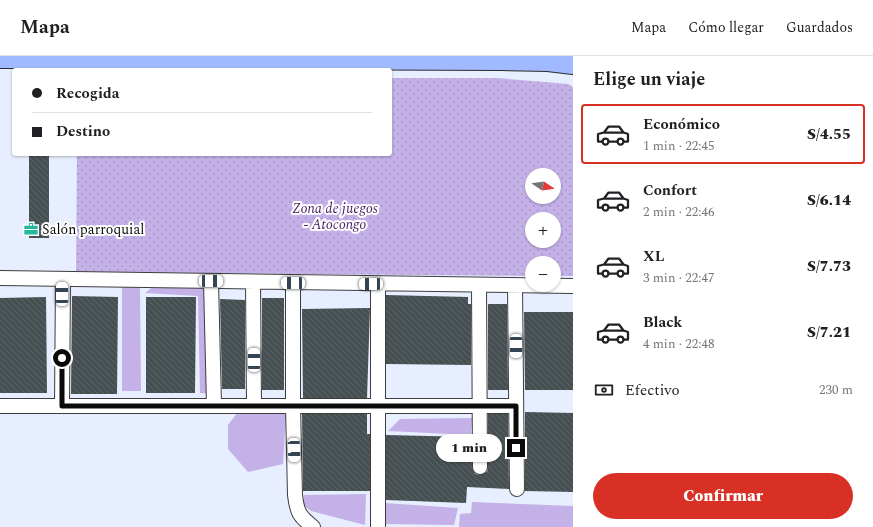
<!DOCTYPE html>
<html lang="es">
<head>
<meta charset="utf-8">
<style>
  :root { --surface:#fff; --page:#f6f6f6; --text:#202124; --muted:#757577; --line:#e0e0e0; --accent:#d93025 }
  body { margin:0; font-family:Spectral,serif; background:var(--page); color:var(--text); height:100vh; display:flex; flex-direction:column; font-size:15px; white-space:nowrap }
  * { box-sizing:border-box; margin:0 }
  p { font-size:13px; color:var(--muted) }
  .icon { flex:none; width:22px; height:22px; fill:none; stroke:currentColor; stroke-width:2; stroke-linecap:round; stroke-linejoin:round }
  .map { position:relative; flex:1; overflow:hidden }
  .panel { display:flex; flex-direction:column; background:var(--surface); width:300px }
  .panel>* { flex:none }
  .banner { position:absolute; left:12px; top:12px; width:380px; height:88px; border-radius:4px; box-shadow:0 1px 3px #0004; display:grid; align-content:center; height:88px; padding:0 20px; background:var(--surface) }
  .needle { width:26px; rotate:103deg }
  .fabs { position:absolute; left:525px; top:112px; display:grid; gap:8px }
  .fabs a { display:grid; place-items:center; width:36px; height:36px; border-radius:50%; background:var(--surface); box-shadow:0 1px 3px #0004; font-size:20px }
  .end { position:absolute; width:18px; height:18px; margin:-9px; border:5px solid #0a0a0a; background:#fff; box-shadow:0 0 0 2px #fff }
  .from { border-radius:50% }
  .bubble { position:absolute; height:28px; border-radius:14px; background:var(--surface); box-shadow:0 1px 3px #0004; font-size:13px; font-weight:800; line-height:28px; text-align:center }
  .car { position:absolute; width:12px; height:24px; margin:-12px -6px; border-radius:5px; box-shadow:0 0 3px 1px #0007; background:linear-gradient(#fff 24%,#345 0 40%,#fff 0 76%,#345 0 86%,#fff 0) }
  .banner b { display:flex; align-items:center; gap:14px; height:38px; font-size:15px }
  .banner b+b { border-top:1px solid var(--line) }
  .banner i { width:10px; height:10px; background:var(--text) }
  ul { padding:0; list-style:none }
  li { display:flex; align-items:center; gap:12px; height:60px; margin:0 8px 6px; padding:0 12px; border:2px solid transparent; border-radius:4px }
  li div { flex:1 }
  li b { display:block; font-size:15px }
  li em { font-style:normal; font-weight:800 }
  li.selected { border-color:var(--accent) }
  li>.icon { width:36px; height:36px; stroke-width:1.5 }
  h2 { padding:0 20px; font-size:18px; line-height:48px }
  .pay { display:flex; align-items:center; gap:10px; height:44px; padding:0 20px; font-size:15px }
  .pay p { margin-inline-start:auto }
  .button { display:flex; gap:8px; margin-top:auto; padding:8px 20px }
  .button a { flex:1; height:46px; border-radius:24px; background:var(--accent); color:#fff; font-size:16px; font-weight:800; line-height:46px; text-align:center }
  header { display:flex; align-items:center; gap:24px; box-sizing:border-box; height:56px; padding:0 20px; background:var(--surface); border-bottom:1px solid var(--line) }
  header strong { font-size:19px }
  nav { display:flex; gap:22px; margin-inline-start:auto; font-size:14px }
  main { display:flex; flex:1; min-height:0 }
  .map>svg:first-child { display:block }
  .grass { fill:#c4b1e8 }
  .park { fill:url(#park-dots); fill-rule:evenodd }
  .building { fill:url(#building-back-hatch) }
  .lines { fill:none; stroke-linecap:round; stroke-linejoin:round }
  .minor-casing { stroke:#3d3d3d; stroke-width:16 }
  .secondary-casing { stroke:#2c2c2c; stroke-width:22 }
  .minor { stroke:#fff; stroke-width:14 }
  .secondary { stroke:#a1b9ff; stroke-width:20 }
  .route { stroke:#0a0a0a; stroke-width:5 }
  .labels { text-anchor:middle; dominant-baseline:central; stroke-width:4; stroke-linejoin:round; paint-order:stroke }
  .park-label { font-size:14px; font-style:italic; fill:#481b60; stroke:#fff }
  .poi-label { font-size:14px; fill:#0a0a0a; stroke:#fff; text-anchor:start }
</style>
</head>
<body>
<header>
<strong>Mapa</strong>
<nav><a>Mapa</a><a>Cómo llegar</a><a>Guardados</a></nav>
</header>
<main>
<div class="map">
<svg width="573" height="471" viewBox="0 0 573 471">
  <defs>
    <pattern id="park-dots" width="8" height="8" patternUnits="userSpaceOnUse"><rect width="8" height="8" fill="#c4b1e8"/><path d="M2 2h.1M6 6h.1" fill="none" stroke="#a797c6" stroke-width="1.8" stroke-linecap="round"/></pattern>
    <pattern id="building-back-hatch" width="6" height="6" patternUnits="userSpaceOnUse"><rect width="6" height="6" fill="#464f52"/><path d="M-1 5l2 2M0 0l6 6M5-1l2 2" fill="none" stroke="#5c6466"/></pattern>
  </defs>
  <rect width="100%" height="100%" fill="#e6eeff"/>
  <path class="grass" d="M154 230H207L212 338 200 337 198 240 145 237Z
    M122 231 140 232 141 335H122Z
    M238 356 286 357 283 408 248 416 228 393V369Z
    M472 362 471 379 388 375 400 363Z
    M366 438 365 469 311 455 303 449 304 439Z
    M472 446 573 450V471H459L460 458 471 457Z
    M385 447 458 452 454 469 386 468Z"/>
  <path class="park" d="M390 22H497L568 28 573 31V220H554V207H532V220L76 216 77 98H390ZM532 119H554V141H532ZM532 163H554V185H532Z"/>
  <path class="building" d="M29 98H49V182H29Z
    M386 239 468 241V248H471V309L386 308Z
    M72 240 118 241 117 338H71Z
    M46 241 47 337H0V242Z
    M146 241H196L195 337H146Z
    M262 242H284V334H262Z
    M220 243 245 244V333H222Z
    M488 248H507L508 334H488Z
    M370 252 367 342H303L302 253Z
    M524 256H573V334H525Z
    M525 356 573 357V436L525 435Z
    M302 358H367V378H370V435H303Z
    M488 358H508L509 433 467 431 466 447 386 444V379L471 381 472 411 475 418 480 419 487 416 488 411Z"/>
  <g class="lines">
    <defs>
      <path id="minor" d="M0 222 573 230
        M211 225 214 349
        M253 226 254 350
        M293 227V350L295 439C297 456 299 460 313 471
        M378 228V471
        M479 229 480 411
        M515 229 517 433
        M62 349 63 223
        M0 350H516"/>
      <path id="secondary" d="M0 2 502 4 548 5 573 8"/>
    </defs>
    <use href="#minor" class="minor-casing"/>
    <use href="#secondary" class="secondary-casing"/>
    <use href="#minor" class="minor"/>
    <use href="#secondary" class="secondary"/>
  </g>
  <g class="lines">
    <path class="route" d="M62 302V350H516V392"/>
  </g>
  <defs>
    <symbol id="office-bare" viewBox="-9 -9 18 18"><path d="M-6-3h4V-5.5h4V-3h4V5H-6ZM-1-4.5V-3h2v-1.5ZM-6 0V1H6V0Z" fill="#23b89c" stroke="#fff" stroke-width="2.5" paint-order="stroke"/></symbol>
  </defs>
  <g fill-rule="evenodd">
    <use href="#office-bare" x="21" y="163" width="20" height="20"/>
  </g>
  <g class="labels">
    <g class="park-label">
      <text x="335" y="152">Zona de juegos<tspan x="335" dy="16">- Atocongo</tspan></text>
    </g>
    <g class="poi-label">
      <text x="42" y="173">Salón parroquial</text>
    </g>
  </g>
</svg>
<div class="fabs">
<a><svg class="needle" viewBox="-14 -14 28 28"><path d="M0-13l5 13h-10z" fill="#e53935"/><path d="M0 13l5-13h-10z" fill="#757577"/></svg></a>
<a>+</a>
<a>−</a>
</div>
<i class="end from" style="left:62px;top:302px"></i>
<i class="end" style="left:516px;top:392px"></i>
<div class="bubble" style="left:436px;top:378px;width:66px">1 min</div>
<i class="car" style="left:211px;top:225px;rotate:91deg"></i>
<i class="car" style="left:293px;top:227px;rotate:271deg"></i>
<i class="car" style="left:371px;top:228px;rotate:270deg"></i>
<i class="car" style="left:62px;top:238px;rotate:0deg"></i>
<i class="car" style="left:516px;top:290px;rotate:180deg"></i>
<i class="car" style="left:254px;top:304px;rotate:0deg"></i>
<i class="car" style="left:294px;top:394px;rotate:178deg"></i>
<div class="banner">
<b><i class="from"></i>Recogida</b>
<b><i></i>Destino</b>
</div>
</div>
<section class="panel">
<h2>Elige un viaje</h2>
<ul>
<li class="selected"><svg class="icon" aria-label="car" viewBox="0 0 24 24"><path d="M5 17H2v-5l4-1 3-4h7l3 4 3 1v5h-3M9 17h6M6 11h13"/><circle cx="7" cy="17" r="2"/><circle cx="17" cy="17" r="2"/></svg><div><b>Económico</b><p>1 min · 22:45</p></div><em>S/4.55</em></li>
<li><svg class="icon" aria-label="car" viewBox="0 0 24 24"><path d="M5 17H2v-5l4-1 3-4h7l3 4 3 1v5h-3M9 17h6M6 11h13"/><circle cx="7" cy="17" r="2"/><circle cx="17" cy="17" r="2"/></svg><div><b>Confort</b><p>2 min · 22:46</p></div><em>S/6.14</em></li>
<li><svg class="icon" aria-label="car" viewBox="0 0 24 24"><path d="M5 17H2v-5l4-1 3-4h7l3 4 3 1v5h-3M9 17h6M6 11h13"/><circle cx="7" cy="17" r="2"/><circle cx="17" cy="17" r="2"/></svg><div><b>XL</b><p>3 min · 22:47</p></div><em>S/7.73</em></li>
<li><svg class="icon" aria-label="car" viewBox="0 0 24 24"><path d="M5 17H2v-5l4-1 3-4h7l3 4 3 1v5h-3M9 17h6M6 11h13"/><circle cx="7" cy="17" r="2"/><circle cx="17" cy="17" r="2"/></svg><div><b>Black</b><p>4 min · 22:48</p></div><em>S/7.21</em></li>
</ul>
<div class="pay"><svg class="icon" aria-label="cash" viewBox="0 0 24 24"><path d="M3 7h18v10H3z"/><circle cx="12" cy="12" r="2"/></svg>Efectivo<p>230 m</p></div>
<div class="button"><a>Confirmar</a></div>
</section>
</main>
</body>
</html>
